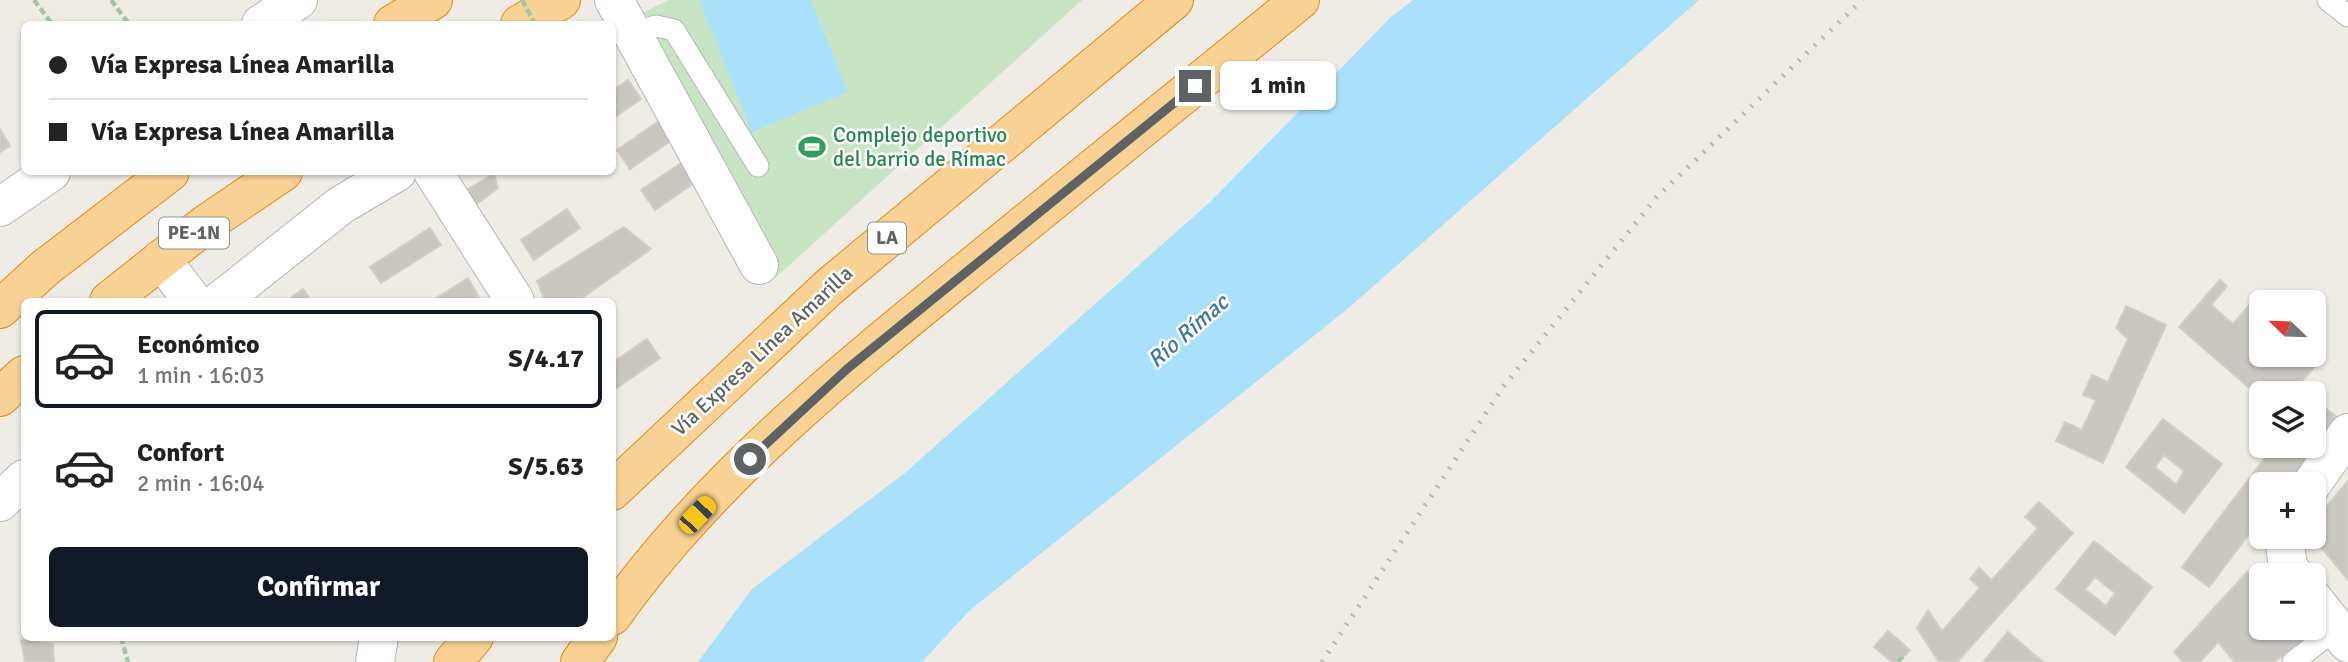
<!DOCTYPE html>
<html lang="es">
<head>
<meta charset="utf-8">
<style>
  :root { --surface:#fff; --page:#f6f6f6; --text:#222; --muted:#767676; --line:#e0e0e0; --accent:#111827 }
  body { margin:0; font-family:Signika,sans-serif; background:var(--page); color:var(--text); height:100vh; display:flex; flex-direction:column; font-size:26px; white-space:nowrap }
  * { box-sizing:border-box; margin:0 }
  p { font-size:23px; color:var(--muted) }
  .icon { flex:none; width:38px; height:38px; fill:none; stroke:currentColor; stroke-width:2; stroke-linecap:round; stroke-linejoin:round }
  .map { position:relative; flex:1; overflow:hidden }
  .details { position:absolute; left:21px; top:298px; width:595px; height:343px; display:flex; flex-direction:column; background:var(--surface); border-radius:10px; box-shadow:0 2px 5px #0004 }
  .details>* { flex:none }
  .hud { position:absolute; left:21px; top:21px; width:595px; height:154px; border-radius:10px; box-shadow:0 2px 5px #0004; display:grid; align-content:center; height:154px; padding:0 28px; background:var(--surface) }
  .needle { width:46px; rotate:293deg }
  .controls { position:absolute; left:2249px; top:290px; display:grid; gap:14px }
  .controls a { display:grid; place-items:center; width:77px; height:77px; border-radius:10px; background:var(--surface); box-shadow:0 2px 5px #0004; font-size:35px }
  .end { position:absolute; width:32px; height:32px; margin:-16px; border:9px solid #5d6265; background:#fff; box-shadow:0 0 0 4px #fff }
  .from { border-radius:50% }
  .bubble { position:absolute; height:49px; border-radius:10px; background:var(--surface); box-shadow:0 2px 5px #0004; font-size:23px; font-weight:700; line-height:49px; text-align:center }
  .car { position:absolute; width:21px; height:42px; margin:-21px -10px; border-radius:9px; box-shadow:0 0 5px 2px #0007; background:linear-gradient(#f5c518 24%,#345 0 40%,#f5c518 0 76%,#345 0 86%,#f5c518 0) }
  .hud b { display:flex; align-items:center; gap:24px; height:66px; font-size:26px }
  .hud b+b { border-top:2px solid var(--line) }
  .hud i { width:18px; height:18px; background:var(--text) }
  ul { padding:12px 0 0; list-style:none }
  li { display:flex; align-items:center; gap:21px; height:98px; margin:0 14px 10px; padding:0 14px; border:4px solid transparent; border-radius:10px }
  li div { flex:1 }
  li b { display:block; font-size:26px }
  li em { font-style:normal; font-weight:700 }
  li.current { border-color:var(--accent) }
  li>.icon { width:63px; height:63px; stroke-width:1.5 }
  .action { display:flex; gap:14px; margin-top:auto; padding:14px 28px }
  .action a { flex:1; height:80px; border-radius:10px; background:var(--accent); color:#fff; font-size:28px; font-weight:700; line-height:80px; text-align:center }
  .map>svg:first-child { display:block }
  .green { fill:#c7e5c3 }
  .water { fill:#aae1fa }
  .building { fill:#cac7c2; stroke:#d3cdc4; stroke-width:2; fill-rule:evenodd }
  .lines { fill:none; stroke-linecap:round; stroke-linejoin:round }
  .service-casing { stroke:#b3b6b9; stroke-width:23 }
  .minor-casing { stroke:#b3b6b9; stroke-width:40 }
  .motorway-casing { stroke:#e8890d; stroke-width:40 }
  .path { stroke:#9ec8a5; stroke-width:4.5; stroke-dasharray:7 3.5; stroke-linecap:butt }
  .service { stroke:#fff; stroke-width:21 }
  .minor { stroke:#fff; stroke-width:38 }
  .motorway { stroke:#f7d294; stroke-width:38 }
  .rail { stroke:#b4b5b5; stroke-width:5; stroke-dasharray:2 9; stroke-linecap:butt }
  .path-bridge { stroke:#9ec8a5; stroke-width:4.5; stroke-dasharray:7 3.5; stroke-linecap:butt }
  .route { stroke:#5d6265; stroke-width:9 }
  .labels { text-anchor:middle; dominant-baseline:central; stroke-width:5; stroke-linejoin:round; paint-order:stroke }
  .shield { fill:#fff; stroke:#8e9193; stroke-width:2 }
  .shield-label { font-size:19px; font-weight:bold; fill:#5d6265 }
  .leisure-label { font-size:21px; fill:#27864d; stroke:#fff; text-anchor:start }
  .street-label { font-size:21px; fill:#5d6265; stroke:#fff }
  .water-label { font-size:23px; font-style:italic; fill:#41779b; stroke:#fff }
</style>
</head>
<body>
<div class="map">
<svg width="2348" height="662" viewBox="0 0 2348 662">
  <rect width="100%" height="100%" fill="#efece6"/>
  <path class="green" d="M669 0H1082L774 279 636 16Z"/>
  <path class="water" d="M704 0H811L848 92 752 132 700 2Z
    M1413 0H1699L1345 311 970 610 922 662H698L752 589 906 472 1211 201 1391 17Z"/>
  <path class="building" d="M628 80 641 99 612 119V91Z
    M662 119 675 138 630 169 617 150Z
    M0 129 10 146 0 152Z
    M687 159 701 178 655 210 641 190Z
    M494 174 498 188 467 211 461 193Z
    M567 209 580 228 534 260 521 240Z
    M624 227 651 249 578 301H545L537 281Z
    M430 228 441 245 381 283 370 267Z
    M468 278 481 301H432Z
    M2220 280 2227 286 2211 305 2233 324 2252 302 2261 310V355H2281L2291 364 2299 355H2314V351L2322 358 2291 394H2261V398L2179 327Z
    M303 289 312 301H287Z
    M2126 306 2166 325 2103 463 2056 441 2065 422 2082 430 2096 400 2083 395 2092 375 2108 382 2128 339 2116 328Z
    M647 339 660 358 614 390 612 363Z
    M2314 399 2338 418 2287 485H2261V518L2209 587 2182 567 2274 446H2314Z
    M2163 419 2222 464 2184 513 2126 467ZM2164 455 2184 471 2176 485 2155 467Z
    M2348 481V580L2320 546 2315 520Z
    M2039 502 2073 533 1957 662H1939L1917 628 1928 610 1942 631 1980 588 1970 579 1979 568 1992 580 2038 528 2025 517Z
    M2094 541 2152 587 2115 635 2056 589ZM2095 577 2115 593 2106 606 2085 589Z
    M2247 572 2261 587V628H2298L2306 638 2274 662H2235L2218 642 2200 662H2183L2174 652Z
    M1888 631 1910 650 1899 662H1892L1874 647Z
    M2008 632 2043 662H1983Z
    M21 640 53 644 54 662H25Z"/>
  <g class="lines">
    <defs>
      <path id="service" d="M2328 0 2348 16
        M633 34 656 26 674 30 758 166
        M2293 662 2336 629"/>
      <path id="minor" d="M614 0 759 265
        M261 24 298 0
        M433 172 515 301
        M0 207 51 172
        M161 259 193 301
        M220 301 341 205 397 172
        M2311 485 2348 433
        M0 502 24 479
        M2284 537 2288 567 2295 576
        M2314 600 2348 643
        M375 662 379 637"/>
      <path id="motorway" d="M393 24 433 0
        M520 24 561 0
        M109 301 206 224 283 172
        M0 309 45 268 170 172
        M0 397 24 375
        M612 491 829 287 1174 0
        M612 616C708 481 840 374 968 270 1078 180 1189 90 1300 0
        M453 662 474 637
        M580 662 598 637"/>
    </defs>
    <use href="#service" class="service-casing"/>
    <use href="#minor" class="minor-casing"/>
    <use href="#motorway" class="motorway-casing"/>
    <path class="path" d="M34 0 52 24
      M111 0 129 24
      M121 637 128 662
      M1898 662 1904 655"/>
    <use href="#service" class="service"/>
    <use href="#minor" class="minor"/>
    <use href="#motorway" class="motorway"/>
    <path class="rail" d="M1322 662 1503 387 1656 198 1862 0"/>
    <path class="path-bridge" d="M522 0 535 24"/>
  </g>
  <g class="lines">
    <path class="route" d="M750 459 847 369 1195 86"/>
  </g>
  <defs>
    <symbol id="stadium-bare" viewBox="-9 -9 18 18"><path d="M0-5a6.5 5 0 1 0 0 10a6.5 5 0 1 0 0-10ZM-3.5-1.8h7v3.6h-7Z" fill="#2e9e5b" stroke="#fff" stroke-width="2.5" paint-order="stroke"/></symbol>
  </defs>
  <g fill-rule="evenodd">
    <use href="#stadium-bare" x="793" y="128" width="38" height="38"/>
  </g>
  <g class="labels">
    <g class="shield">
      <rect x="159" y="217.5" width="70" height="31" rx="5"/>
      <rect x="868" y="222.5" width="38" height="31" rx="5"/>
    </g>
    <g class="shield-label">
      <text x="194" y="233">PE-1N</text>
      <text x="887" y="238">LA</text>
    </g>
    <g class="leisure-label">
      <text x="833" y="135">Complejo deportivo<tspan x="833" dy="24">del barrio de Rímac</tspan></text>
    </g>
    <g class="street-label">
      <text transform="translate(762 351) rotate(-43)">Vía Expresa Línea Amarilla</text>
    </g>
    <g class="water-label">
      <text transform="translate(1188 331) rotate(-41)">Río Rímac</text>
    </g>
  </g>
</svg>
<div class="controls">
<a><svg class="needle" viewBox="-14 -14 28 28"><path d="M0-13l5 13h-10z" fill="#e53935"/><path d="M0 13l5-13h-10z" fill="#767676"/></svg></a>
<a><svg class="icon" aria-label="layers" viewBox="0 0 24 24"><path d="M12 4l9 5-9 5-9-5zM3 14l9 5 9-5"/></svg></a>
<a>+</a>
<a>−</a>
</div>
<i class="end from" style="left:750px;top:459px"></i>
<i class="end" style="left:1195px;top:86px"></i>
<div class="bubble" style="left:1220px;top:61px;width:116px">1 min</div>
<i class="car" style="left:697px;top:515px;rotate:43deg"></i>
<div class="hud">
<b><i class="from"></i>Vía Expresa Línea Amarilla</b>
<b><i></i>Vía Expresa Línea Amarilla</b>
</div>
<section class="details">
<ul>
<li class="current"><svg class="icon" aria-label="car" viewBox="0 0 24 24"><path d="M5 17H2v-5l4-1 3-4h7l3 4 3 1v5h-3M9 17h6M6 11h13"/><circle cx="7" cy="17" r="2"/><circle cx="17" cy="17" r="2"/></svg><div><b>Económico</b><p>1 min · 16:03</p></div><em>S/4.17</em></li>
<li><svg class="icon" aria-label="car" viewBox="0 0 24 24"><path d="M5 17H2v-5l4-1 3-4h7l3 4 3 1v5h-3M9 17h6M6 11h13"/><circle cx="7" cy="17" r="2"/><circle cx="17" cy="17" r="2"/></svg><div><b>Confort</b><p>2 min · 16:04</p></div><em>S/5.63</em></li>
</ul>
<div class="action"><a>Confirmar</a></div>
</section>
</div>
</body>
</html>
